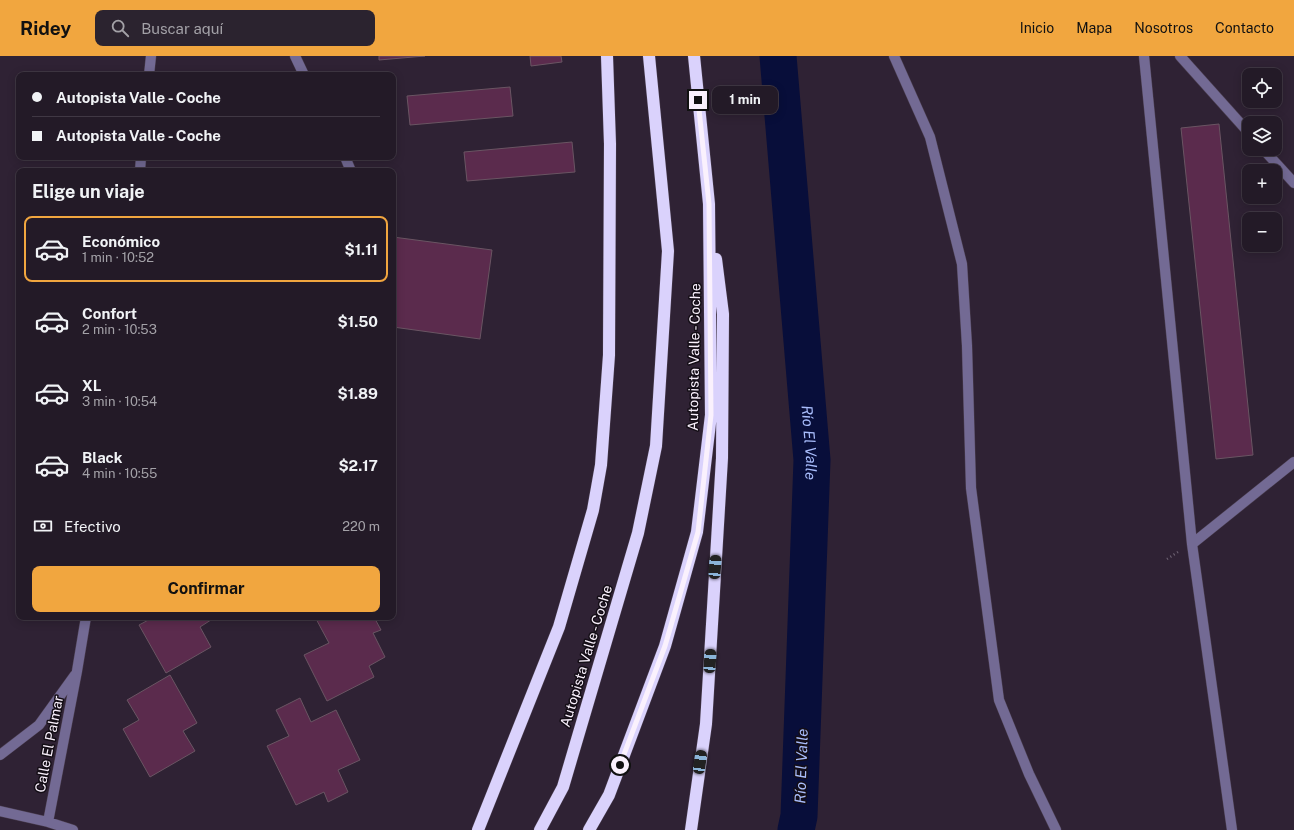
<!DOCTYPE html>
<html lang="es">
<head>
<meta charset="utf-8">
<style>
  :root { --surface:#231a27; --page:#2b232f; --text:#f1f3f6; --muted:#a3a1a7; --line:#403844; --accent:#f1a63f }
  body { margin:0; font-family:"Public Sans",sans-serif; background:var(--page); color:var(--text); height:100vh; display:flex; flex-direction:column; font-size:15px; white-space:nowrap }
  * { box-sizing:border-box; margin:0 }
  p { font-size:13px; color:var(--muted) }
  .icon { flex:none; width:22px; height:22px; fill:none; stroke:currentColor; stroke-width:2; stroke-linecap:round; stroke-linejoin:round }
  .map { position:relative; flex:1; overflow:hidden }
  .side { position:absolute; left:16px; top:112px; width:380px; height:452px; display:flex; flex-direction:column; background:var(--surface); border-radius:8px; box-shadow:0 2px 10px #0003,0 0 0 1px var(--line) }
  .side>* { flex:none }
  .hud { position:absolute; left:16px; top:16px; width:380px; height:88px; border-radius:8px; box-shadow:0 2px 10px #0003,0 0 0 1px var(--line); display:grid; align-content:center; height:88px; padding:0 16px; background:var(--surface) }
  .fabs { position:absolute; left:1242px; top:12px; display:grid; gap:8px }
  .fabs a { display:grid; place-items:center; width:40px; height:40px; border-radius:8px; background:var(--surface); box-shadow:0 2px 10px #0003,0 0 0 1px var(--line); font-size:20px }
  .end { position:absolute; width:18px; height:18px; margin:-9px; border:5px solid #faf1fd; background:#111; box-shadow:0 0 0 2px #111 }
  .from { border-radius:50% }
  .bubble { position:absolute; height:28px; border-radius:8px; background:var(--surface); box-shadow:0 2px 10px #0003,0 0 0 1px var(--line); font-size:13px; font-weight:700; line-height:28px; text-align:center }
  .car { position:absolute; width:12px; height:24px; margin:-12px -6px; border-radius:5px; box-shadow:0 0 3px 1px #0007; background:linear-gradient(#222 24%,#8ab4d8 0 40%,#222 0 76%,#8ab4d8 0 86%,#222 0) }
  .hud b { display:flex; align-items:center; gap:14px; height:38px; font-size:15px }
  .hud b+b { border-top:1px solid var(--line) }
  .hud i { width:10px; height:10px; background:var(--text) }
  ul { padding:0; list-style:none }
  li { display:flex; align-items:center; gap:12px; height:66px; margin:0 8px 6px; padding:0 8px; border:2px solid transparent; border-radius:8px }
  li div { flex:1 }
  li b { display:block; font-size:15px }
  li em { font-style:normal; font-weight:700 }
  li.current { border-color:var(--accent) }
  li>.icon { width:36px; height:36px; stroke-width:1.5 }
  h2 { padding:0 16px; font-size:18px; line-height:48px }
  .pay { display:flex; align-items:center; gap:10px; height:44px; padding:0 16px; font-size:15px }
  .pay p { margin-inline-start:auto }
  .button { display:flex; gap:8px; margin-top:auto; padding:8px 16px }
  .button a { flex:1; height:46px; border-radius:8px; background:var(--accent); color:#111; font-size:16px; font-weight:700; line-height:46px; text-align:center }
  header { display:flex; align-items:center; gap:24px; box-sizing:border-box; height:56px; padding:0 20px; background:var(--accent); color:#111 }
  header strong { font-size:19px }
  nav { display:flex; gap:22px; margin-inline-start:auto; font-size:14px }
  .search { width:280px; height:36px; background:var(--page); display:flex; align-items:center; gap:10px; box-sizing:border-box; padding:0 14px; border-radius:8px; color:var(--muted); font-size:15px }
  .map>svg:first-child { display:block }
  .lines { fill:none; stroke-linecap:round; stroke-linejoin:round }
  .river { stroke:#080e3a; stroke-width:37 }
  .building { fill:#5b2b4d; stroke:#6a5563 }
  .minor-casing { stroke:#4b3f50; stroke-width:11 }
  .highway-casing { stroke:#4b3f50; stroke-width:13 }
  .path { stroke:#706575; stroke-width:2.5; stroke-dasharray:1 3; stroke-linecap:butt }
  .minor { stroke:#736a94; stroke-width:10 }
  .highway { stroke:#dad2fc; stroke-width:12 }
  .route { stroke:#faf1fd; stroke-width:5 }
  .labels { text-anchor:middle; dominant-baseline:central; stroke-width:3; stroke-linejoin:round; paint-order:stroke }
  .street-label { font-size:14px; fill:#faf1fd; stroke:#140e16 }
  .water-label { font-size:15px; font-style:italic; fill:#a8bcfb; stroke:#140e16 }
</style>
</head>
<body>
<header>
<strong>Ridey</strong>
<div class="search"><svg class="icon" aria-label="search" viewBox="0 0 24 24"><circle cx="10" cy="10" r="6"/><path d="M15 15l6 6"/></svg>Buscar aquí</div>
<nav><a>Inicio</a><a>Mapa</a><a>Nosotros</a><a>Contacto</a></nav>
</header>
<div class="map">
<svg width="1294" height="774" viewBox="0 0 1294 774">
  <rect width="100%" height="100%" fill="#2f2234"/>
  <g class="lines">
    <path class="river" id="s1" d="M778 0 812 404 799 760 796 774"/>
  </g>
  <path class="building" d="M379 0H425L379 4Z
    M530 0H561L562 6 531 10Z
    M510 31 513 60 410 69 407 40Z
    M1219 68 1253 399 1216 403 1181 72Z
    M572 86 575 116 467 125 464 96Z
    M393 181 492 194 480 283 393 271Z
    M154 561H213L214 562 200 571 211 591 166 617 139 569Z
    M315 561H374L381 574 373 577 385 601 369 610 374 621 327 645 304 599 329 587Z
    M170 619 197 667 183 675 195 695 150 721 123 673 139 664 127 644Z
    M300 642 311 666 336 654 360 704 338 714 348 736 328 746 324 736 296 749 267 690 289 680 276 654Z"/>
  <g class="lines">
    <defs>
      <path id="minor" d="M295 0 304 19
        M894 0 930 81 962 208 967 290 971 432 999 644 1029 718 1056 774
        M1144 0 1192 488 1232 774
        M1180 0 1249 77
        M149 19 151 0
        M1263 93 1294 127
        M345 101 351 115
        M140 115 141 101
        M1192 488 1294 406
        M0 699 39 669 75 619
        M0 755 48 766 73 774
        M48 766 77 615 86 561"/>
      <path id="highway" d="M478 774 559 571 593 454 601 409 609 299 610 88 607 0
        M540 774 563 731 638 477 656 390 668 195 649 0
        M589 774 609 739 665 590 697 476 711 359 709 148 694 0
        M691 774 706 668 722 402 723 258 716 203"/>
    </defs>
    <use href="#minor" class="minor-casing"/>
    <use href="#highway" class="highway-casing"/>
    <path class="path" d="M1167 503 1178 496"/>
    <use href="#minor" class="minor"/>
    <use href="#highway" class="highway"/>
  </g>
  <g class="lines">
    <path class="route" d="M620 709 665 590 698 476 711 359 709 148 698 44"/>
  </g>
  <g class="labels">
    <g class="street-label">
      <text transform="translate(694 301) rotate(-89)">Autopista Valle - Coche</text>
      <text transform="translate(586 600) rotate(-73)">Autopista Valle - Coche</text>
      <text transform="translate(49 688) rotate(-79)">Calle El Palmar</text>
    </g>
    <g class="water-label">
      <text stroke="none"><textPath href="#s1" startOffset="388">Río El Valle</textPath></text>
      <text transform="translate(801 710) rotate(-88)">Río El Valle</text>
    </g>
  </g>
</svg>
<div class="fabs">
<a><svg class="icon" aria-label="locate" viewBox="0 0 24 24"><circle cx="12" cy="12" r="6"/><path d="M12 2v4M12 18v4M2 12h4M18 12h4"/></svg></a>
<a><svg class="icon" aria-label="layers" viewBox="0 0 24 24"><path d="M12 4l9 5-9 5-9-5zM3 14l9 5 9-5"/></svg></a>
<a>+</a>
<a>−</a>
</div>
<i class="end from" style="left:620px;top:709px"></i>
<i class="end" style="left:698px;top:44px"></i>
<div class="bubble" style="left:712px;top:30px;width:66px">1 min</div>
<i class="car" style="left:715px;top:511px;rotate:4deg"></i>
<i class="car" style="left:710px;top:605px;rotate:4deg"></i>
<i class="car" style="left:700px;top:706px;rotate:8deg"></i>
<div class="hud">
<b><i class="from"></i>Autopista Valle - Coche</b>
<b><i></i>Autopista Valle - Coche</b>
</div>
<section class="side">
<h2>Elige un viaje</h2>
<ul>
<li class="current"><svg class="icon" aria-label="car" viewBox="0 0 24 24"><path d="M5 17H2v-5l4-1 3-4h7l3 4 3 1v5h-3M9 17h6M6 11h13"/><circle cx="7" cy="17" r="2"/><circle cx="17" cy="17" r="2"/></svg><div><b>Económico</b><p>1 min · 10:52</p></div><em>$1.11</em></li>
<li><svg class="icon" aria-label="car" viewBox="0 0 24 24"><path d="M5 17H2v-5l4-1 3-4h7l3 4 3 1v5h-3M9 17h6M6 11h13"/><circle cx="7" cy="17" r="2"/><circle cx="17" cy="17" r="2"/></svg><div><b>Confort</b><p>2 min · 10:53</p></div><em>$1.50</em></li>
<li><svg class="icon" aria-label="car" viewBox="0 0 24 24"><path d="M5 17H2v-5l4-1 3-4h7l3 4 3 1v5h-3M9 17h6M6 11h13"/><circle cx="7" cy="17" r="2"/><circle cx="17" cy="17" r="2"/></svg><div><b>XL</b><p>3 min · 10:54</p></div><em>$1.89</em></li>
<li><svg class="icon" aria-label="car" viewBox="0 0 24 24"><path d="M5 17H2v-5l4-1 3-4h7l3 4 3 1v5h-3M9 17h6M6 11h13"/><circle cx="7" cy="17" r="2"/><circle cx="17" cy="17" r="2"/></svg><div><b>Black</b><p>4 min · 10:55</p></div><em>$2.17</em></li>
</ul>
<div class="pay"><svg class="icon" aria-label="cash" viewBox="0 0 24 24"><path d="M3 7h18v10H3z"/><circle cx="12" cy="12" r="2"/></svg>Efectivo<p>220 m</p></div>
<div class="button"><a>Confirmar</a></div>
</section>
</div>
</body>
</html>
